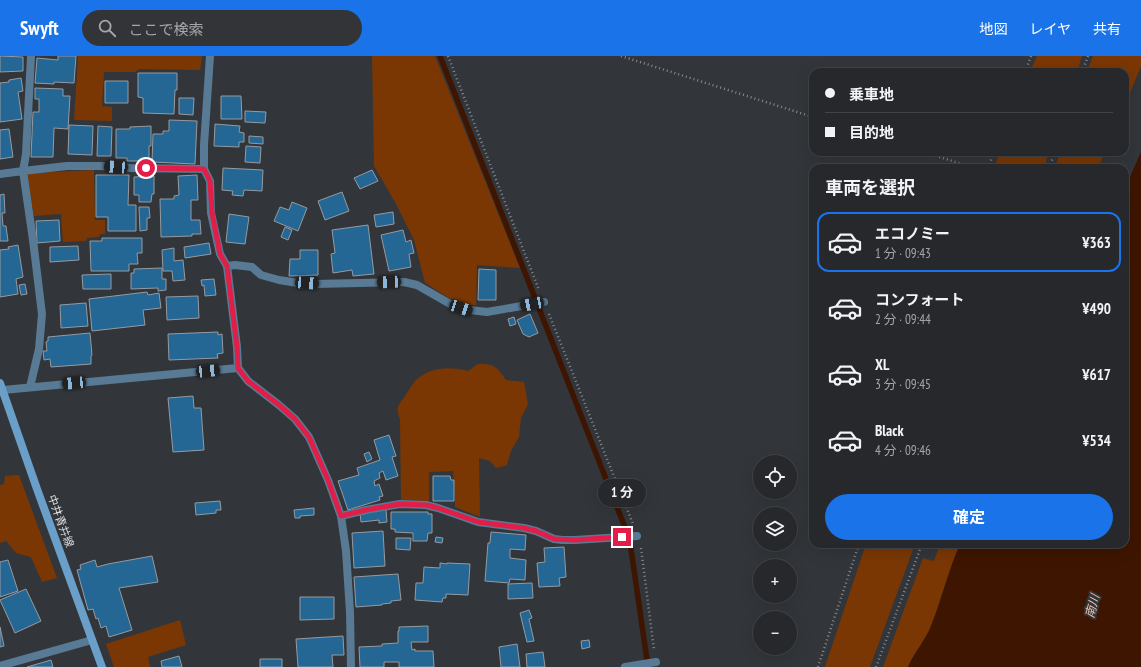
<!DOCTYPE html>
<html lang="ja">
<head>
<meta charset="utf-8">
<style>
  :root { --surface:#26282c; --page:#323438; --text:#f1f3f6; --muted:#a4a6a9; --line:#424448; --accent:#1a73e8 }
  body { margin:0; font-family:"PT Sans Narrow","Noto Sans JP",sans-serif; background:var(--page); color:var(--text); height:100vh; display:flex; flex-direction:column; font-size:15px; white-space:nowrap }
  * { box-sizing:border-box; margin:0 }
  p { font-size:13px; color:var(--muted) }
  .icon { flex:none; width:22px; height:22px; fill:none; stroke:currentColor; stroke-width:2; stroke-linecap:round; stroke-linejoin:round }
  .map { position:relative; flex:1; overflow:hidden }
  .side { position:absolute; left:809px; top:108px; width:320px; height:384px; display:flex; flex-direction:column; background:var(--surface); border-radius:12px; box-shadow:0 4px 16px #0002,0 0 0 1px var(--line) }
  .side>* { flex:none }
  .guide { position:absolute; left:809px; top:12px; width:320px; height:88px; border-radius:12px; box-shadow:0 4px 16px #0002,0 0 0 1px var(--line); display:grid; align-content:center; height:88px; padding:0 16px; background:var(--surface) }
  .buttons { position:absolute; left:753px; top:399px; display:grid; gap:8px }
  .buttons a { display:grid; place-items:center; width:44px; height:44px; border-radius:50%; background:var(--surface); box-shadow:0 4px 16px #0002,0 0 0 1px var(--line); font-size:20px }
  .end { position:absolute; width:18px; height:18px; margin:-9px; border:5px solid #e11d48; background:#fff; box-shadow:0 0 0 2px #fff }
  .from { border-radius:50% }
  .bubble { position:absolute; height:28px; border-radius:14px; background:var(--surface); box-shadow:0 4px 16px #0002,0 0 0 1px var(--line); font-size:13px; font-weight:700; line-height:28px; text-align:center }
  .car { position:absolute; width:12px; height:24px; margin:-12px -6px; border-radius:5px; box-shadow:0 0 3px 1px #0007; background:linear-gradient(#222 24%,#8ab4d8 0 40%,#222 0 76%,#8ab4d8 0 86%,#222 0) }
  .guide b { display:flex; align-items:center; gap:14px; height:38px; font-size:15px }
  .guide b+b { border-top:1px solid var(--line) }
  .guide i { width:10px; height:10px; background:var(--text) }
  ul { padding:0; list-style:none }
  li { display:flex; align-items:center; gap:12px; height:60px; margin:0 8px 6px; padding:0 8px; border:2px solid transparent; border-radius:12px }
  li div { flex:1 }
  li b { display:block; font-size:15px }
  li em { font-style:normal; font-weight:700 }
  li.selected { border-color:var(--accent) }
  li>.icon { width:36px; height:36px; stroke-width:1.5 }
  h2 { padding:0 16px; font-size:18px; line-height:48px }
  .action { display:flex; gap:8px; margin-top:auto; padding:8px 16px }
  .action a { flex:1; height:46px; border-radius:24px; background:var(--accent); color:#fff; font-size:16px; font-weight:700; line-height:46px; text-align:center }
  header { display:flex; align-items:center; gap:24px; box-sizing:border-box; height:56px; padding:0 20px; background:var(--accent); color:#fff }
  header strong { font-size:19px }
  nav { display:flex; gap:22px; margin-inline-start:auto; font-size:14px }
  .search { width:280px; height:36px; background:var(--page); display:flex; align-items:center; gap:10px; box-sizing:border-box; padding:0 14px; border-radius:22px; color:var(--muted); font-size:15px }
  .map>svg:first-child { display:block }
  .green { fill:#7a3704 }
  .water { fill:#3e1500 }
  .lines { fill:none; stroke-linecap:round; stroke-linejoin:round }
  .stream { stroke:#3e1500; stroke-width:5.5 }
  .building { fill:#246694; stroke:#959ba0 }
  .path { stroke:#888b8f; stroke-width:2.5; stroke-dasharray:1 3; stroke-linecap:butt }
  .service { stroke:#597a94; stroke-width:8 }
  .minor { stroke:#597a94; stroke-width:8 }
  .secondary { stroke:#6a9fc9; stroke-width:8 }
  .route { stroke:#e11d48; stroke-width:5 }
  .labels { text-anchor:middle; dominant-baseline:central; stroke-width:4; stroke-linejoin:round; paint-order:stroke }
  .street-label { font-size:11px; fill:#dbdde0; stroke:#32363a }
  .water-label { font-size:12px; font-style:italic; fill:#f4c6ae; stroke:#32363a }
</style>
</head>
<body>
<header>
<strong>Swyft</strong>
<div class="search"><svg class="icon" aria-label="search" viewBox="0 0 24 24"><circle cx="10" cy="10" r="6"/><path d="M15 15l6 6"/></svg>ここで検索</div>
<nav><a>地図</a><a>レイヤ</a><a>共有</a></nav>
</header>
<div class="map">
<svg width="1141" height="611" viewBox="0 0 1141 611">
  <rect width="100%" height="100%" fill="#32363a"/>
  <path class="green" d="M78 0H202L200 14 139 13 135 16H104L102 50 112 51V65L74 64Z
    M372 0H435L520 212 477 209 476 249C457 250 442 237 425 227L414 184 396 148 374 110Z
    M1037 0H1082L1077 16H1030Z
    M1093 0H1141V10L1125 49V16H1087Z
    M1000 96H1049L1044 112H994Z
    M1060 96H1105L1098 112H1055Z
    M94 114 95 164H105V178H100L99 181 87 182 86 185 63 186 61 158 34 160 26 118 53 116Z
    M478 308C495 308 496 310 506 324L524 326 528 348 521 362 519 381 511 395 507 409 496 412 490 405 479 402 480 461 455 451V437L453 415 429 416V445L401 444 400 364C395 348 399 350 407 337 410 333 412 328 416 324 430 311 450 310 468 315Z
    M19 419 57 522 42 526 31 501 16 497 6 485 0 487V429L4 428 5 420Z
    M866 488H915L870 611H825Z
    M940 488H960C948 515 942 543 931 570 925 585 914 597 908 611H883L923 502 934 505Z
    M180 564 186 589 148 601 150 611H114L106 588Z"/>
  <path class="water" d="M1141 96V611H908C914 597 925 585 931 570 942 543 948 515 960 488H1125V165L1130 156 1125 148V132Z"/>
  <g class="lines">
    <path class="stream" d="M440 0 624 469 631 493 648 611"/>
  </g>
  <path class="building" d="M0 0 23 1V15L0 16Z
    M58 0H76L74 27 54 26V28L35 27 37 2 58 4Z
    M138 17H177V34H175L174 58 143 57V42L138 41Z
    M21 22 23 35 18 36 22 63 0 66V27L9 26V24Z
    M105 25H128V47H105Z
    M35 32 63 33V40H70L68 73 54 72 53 101H31L33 56H39V43H35Z
    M221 40H241L242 63H221Z
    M179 42H194L193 59 179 58Z
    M245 55 266 56 265 67 245 66Z
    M169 64 197 65 195 108 152 106 153 78H163V75H169Z
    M215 68 240 70 239 76 244 77V86H239V91L214 90Z
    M69 69 93 70 92 99 68 98Z
    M98 70 112 71 111 100H97Z
    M151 70V90H149V105H127V102H116V73H130V71Z
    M9 73 13 101 0 103V74Z
    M249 80 263 81V88L249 87Z
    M246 90 261 91 260 107 245 106Z
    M223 112 263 114 262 135 244 134 243 140 232 139 233 135 222 134Z
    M372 114 378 125 360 133 354 122Z
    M96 119H129L128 149H136V175H108V161H96Z
    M197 119 198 144H191V164H200L201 178H192V180L161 181 160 143H174V140L179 139 178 120Z
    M154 120V138H152L151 146H139V139H134V121Z
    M342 136 349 155 325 164 318 145Z
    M4 138 5 157H2L3 170H6L8 185H0V139Z
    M292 146 307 152 298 175 274 165 280 151 289 154Z
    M139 151H149L150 162H147V174L140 175Z
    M393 156 394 168 376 171 374 159Z
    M229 158 249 161 245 188 226 186Z
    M59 164 60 185 37 187 36 165Z
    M368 169 374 218 353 220 352 214 333 217 331 198 335 197 332 174Z
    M285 171 292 174 288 184 281 181Z
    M403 174 406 186 411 184 414 197 409 198 411 211 389 215 381 179Z
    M102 182H142V197H137L138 208H129V215H91L90 185H102Z
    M209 187 211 198 185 202 184 191Z
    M18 189 23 221 16 223 18 238 0 241V194L9 193 8 191Z
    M78 190 79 204 50 206V191Z
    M174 192V205L183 204 185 224 173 225 172 215H163L162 194Z
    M300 194H318V219L289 220 290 203H300Z
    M162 212V223H166V234L158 235V232L131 233V217H134V213Z
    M479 213 496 214V244H478Z
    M111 218V233H83L82 219Z
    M214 223 216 239 205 240 204 229 202 230 201 224Z
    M25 228 27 238 21 239 19 229Z
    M147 236 148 239 159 237 161 252 143 254 145 269 92 275 89 243Z
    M198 240 199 262 167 264 166 241Z
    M86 247 88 270 61 272 60 249Z
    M530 258 538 277 529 281 523 278 517 264Z
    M514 261 516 268 510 270 508 263Z
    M218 276V279L222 278 223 297 217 298 218 302 169 304 168 278Z
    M90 277 92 299 91 300V308L51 311 50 303 44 304 43 295H47L46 286 48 285V281Z
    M193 340 194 352H201L204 394 173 396 168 342Z
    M389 379 396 400 392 401 398 420 386 424 383 415 379 417 380 422 374 425 375 430 379 428 383 440 379 441 380 444 348 454 338 425 359 419 357 412 380 404 374 384Z
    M369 396 372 403 367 406 364 398Z
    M433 420H450L451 424H454V445H433Z
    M220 445 221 454H216V457L196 459 195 447Z
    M314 452V459L300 460V462H295L294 454Z
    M386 453 387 466 379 467V464L361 466 360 457Z
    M391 456H428V458H432V477H428L427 485H413V477L395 476V473H391Z
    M383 475 385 510 354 512 352 477Z
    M491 476 526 479 525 494 510 493V502L526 504 525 524 510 523 509 527 485 525 488 487H490Z
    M436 481 443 482 442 487 435 486Z
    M396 482H411L410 494 396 493Z
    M564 491 566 521 559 522 560 530 539 531 537 507 545 506 544 492Z
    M152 500 158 526 119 532 132 574 109 581 106 570 101 572 98 562 96 563 93 553 88 554 77 514 81 513 80 509 95 504 97 511 108 508Z
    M8 504 18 535 0 541V506Z
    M440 507 447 508V507L470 508 468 539 446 538V542H443L442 546 415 544 416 527H423L424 511 440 512Z
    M398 518 401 544 391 545V547L382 548V549L356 551 354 521Z
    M532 527 533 542 508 543V528Z
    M26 533 41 565 15 577 0 544Z
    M300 541H334V563L300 564Z
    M529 554 532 562 529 563 534 585 527 586 520 557Z
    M428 570V586H411L412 594 415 593V595H433L434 611H399V606H384V611H360L359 591 382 590V588L398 587V575H399V571Z
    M0 571 4 590 0 591Z
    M343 580 344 599H332L333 611H298L296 583Z
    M589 584 590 591 582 593 581 585Z
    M517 588 520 611H501L499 591Z
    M543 596 545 611H527L526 598Z
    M179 600 182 611H162L161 605Z
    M260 603H282V611H260Z
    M51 604 53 611H27Z"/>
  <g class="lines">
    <path class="path" d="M448 0 539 234
      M621 0 813 61
      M1025 16 1031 0
      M1082 16 1088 0
      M924 96 974 112
      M988 112 994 96
      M1049 112 1055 96
      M549 258 633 468
      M641 492 654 594
      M818 611 859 488
      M876 611 922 488"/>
    <path class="service" d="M0 118 23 115 67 110H100L131 112 204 113
      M227 210 235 209 252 211 261 219 279 224 298 227 315 228 404 226 417 229 452 249 470 254 487 256 544 246
      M30 331 39 293 42 258 33 184 23 115 26 98 31 0
      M341 460 366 454 400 448 426 449 438 452 478 466 524 472 536 475 554 483 562 484H575L637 480
      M625 611 656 606"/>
    <path class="minor" d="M210 0 204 89V113L210 125 211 157 220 198 227 210 237 291 238 312 248 325 279 349 295 363 309 381 328 424 341 460 346 495 350 556 351 611
      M3 334 238 312
      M0 610 92 584"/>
    <path class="secondary" d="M0 327 37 433 102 611"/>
  </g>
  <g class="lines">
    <path class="route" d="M146 112 204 113 210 125 212 157 220 198 227 210 237 291 238 312 248 325 279 349 295 363 309 381 328 424 341 460 366 454 400 448 426 449 438 452 478 466 524 472 536 475 554 483 575 484 622 481"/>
  </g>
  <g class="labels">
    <g class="street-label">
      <text transform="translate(61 465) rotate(70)">中井青井線</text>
    </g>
    <g class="water-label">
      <text transform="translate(1092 550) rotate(-75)">南川</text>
    </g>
  </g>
</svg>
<div class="buttons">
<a><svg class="icon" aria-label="locate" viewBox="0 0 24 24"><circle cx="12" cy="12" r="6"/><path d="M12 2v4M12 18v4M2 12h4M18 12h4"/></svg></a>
<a><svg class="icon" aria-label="layers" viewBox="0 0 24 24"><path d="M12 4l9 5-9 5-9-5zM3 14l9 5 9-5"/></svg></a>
<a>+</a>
<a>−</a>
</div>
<i class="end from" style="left:146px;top:112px"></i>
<i class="end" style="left:622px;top:481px"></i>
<div class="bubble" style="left:598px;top:423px;width:48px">1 分</div>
<i class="car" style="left:116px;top:111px;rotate:274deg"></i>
<i class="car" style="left:389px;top:226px;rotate:268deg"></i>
<i class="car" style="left:307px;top:227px;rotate:94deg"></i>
<i class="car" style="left:532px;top:248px;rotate:259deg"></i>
<i class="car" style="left:461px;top:252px;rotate:108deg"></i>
<i class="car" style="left:208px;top:315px;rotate:85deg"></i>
<i class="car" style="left:74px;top:327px;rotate:265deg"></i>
<div class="guide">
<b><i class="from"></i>乗車地</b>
<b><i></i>目的地</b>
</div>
<section class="side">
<h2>車両を選択</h2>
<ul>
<li class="selected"><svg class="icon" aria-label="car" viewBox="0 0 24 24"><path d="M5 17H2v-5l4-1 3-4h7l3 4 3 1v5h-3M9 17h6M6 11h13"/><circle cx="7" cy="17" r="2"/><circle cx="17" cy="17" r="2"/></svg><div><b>エコノミー</b><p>1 分 · 09:43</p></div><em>¥363</em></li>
<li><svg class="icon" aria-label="car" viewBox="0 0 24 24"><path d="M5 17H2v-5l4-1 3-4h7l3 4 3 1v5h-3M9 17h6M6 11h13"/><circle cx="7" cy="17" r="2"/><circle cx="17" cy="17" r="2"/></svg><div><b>コンフォート</b><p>2 分 · 09:44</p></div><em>¥490</em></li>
<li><svg class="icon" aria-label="car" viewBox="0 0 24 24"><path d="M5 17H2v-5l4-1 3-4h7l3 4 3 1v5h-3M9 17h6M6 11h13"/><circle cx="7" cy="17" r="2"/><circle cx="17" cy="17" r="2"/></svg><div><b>XL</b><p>3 分 · 09:45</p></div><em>¥617</em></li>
<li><svg class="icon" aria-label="car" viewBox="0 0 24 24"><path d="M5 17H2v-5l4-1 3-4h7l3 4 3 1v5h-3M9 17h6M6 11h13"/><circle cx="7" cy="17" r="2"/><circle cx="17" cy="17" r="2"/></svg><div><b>Black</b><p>4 分 · 09:46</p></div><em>¥534</em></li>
</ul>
<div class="action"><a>確定</a></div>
</section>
</div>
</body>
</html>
